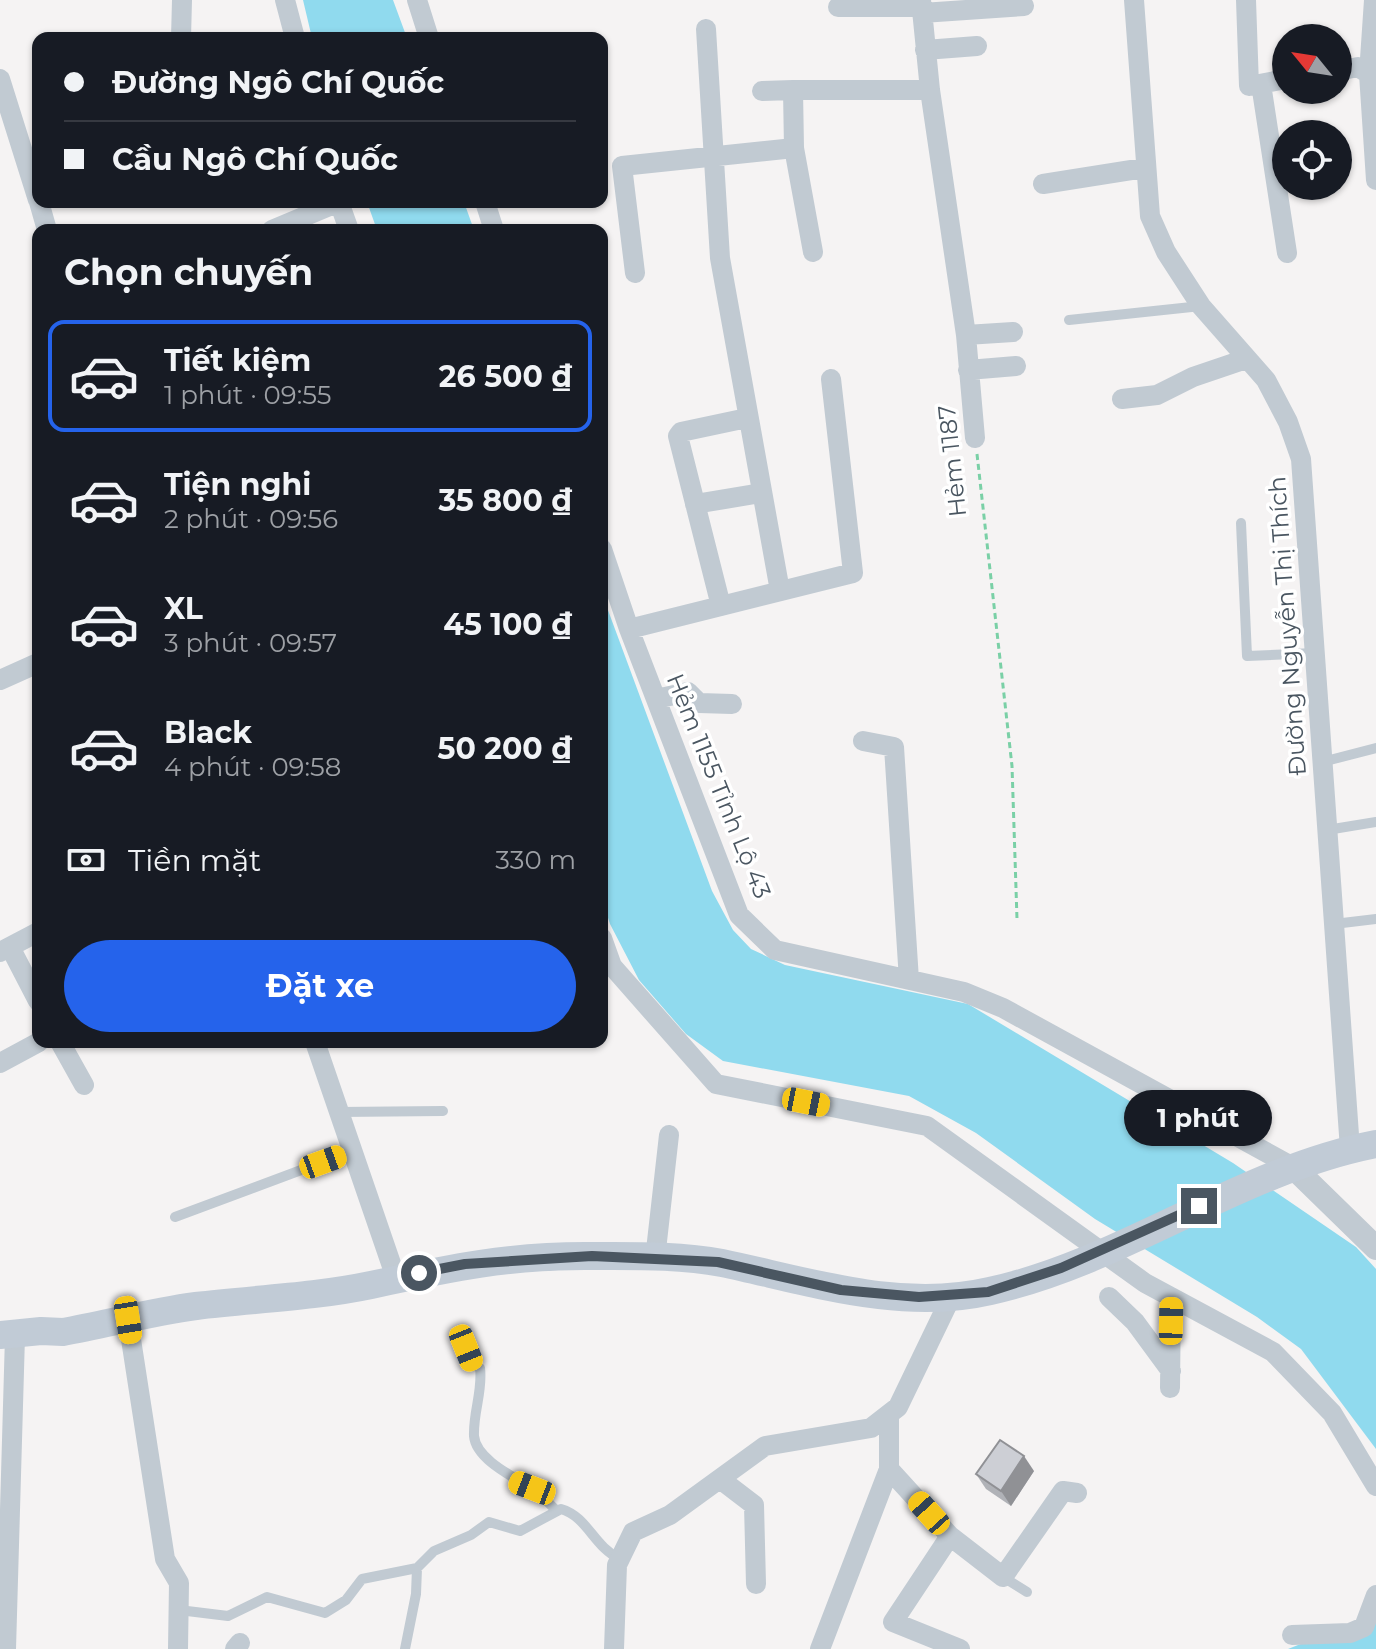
<!DOCTYPE html>
<html lang="vi">
<head>
<meta charset="utf-8">
<style>
  :root { --surface:#171b24; --page:#242831; --text:#f1f3f6; --muted:#9ea1a6; --line:#363941; --accent:#2563eb }
  body { margin:0; font-family:Montserrat,sans-serif; background:var(--page); color:var(--text); height:100vh; display:flex; flex-direction:column; font-size:30px; white-space:nowrap }
  * { box-sizing:border-box; margin:0 }
  p { font-size:26px; color:var(--muted) }
  .icon { flex:none; width:44px; height:44px; fill:none; stroke:currentColor; stroke-width:2; stroke-linecap:round; stroke-linejoin:round }
  .map { position:relative; flex:1; overflow:hidden }
  .sheet { position:absolute; left:32px; top:224px; width:576px; height:824px; display:flex; flex-direction:column; background:var(--surface); border-radius:16px; box-shadow:0 2px 6px #0004 }
  .sheet>* { flex:none }
  .guide { position:absolute; left:32px; top:32px; width:576px; height:176px; border-radius:16px; box-shadow:0 2px 6px #0004; display:grid; align-content:center; height:176px; padding:0 32px; background:var(--surface) }
  .needle { width:52px; rotate:300deg }
  .buttons { position:absolute; left:1272px; top:24px; display:grid; gap:16px }
  .buttons a { display:grid; place-items:center; width:80px; height:80px; border-radius:50%; background:var(--surface); box-shadow:0 2px 6px #0004; font-size:40px }
  .end { position:absolute; width:36px; height:36px; margin:-18px; border:10px solid #4a5661; background:#fff; box-shadow:0 0 0 4px #fff }
  .from { border-radius:50% }
  .bubble { position:absolute; height:56px; border-radius:28px; background:var(--surface); box-shadow:0 2px 6px #0004; font-size:26px; font-weight:700; line-height:56px; text-align:center }
  .car { position:absolute; width:24px; height:48px; margin:-24px -12px; border-radius:10px; box-shadow:0 0 6px 2px #0007; background:linear-gradient(#f5c518 24%,#345 0 40%,#f5c518 0 76%,#345 0 86%,#f5c518 0) }
  .guide b { display:flex; align-items:center; gap:28px; height:76px; font-size:30px }
  .guide b+b { border-top:2px solid var(--line) }
  .guide i { width:20px; height:20px; background:var(--text) }
  ul { padding:0; list-style:none }
  li { display:flex; align-items:center; gap:24px; height:112px; margin:0 16px 12px; padding:0 16px; border:4px solid transparent; border-radius:16px }
  li div { flex:1 }
  li b { display:block; font-size:30px }
  li em { font-style:normal; font-weight:700 }
  li.selected { border-color:var(--accent) }
  li>.icon { width:72px; height:72px; stroke-width:1.5 }
  h2 { padding:0 32px; font-size:36px; line-height:96px }
  .pay { display:flex; align-items:center; gap:20px; height:88px; padding:0 32px; font-size:30px }
  .pay p { margin-inline-start:auto }
  .primary-button { display:flex; gap:16px; margin-top:auto; padding:16px 32px }
  .primary-button a { flex:1; height:92px; border-radius:48px; background:var(--accent); color:#fff; font-size:32px; font-weight:700; line-height:92px; text-align:center }
  .map>svg:first-child { display:block }
  .water { fill:#90daee }
  .lines { fill:none; stroke-linecap:round; stroke-linejoin:round }
  .path { stroke:#7ad0a6; stroke-width:3; stroke-dasharray:6 4; stroke-linecap:butt }
  .service { stroke:#c1cad2; stroke-width:10 }
  .minor { stroke:#c1cad2; stroke-width:20 }
  .tertiary { stroke:#c1cad2; stroke-width:24 }
  .secondary { stroke:#c1cbd6; stroke-width:28 }
  .wall { fill:#b0b2b7 }
  .shaded-wall { fill:#909195 }
  .building { fill:#cdcfd5; stroke:#909195; stroke-width:2 }
  .route { stroke:#4a5661; stroke-width:10 }
  .labels { text-anchor:middle; dominant-baseline:central; stroke-width:7; stroke-linejoin:round; paint-order:stroke }
  .street-label { font-size:24px; fill:#4a5661; stroke:#fff }
</style>
</head>
<body>
<div class="map">
<svg width="1376" height="1649" viewBox="0 0 1376 1649">
  <rect width="100%" height="100%" fill="#f5f3f3"/>
  <path class="water" d="M303 0H393L407 38H312Z
    M367 202H464L474 230H377Z
    M602 594 712 891 733 930 751 949 785 965 968 1004 1233 1163 1356 1247 1376 1269V1449L1301 1349 1257 1317 1095 1219 976 1133 909 1096 723 1061 686 1034 639 980 610 924 602 899Z
    M1376 1614V1649H1288Z"/>
  <g class="lines">
    <path class="path" d="M977 454 1012 766 1017 919"/>
    <path class="service" d="M1069 320 1201 306
      M1241 523 1247 656 1314 653
      M1322 762 1376 748
      M1327 830 1376 822
      M1334 924 1376 919
      M339 1112 443 1111
      M175 1217 352 1151
      M459 1332 473 1365 480 1368C483 1391 473 1412 474 1436 476 1460 516 1478 533 1489 542 1495 549 1504 557 1511
      M1003 1577 1027 1592
      M179 1610 228 1616 267 1597 325 1613 346 1600 362 1579 417 1568 434 1551 471 1535 489 1522 520 1531 561 1509C588 1517 593 1546 620 1559
      M405 1649 416 1594 417 1568"/>
    <path class="minor" d="M285 0 295 38
      M417 0 429 38
      M921 0 930 90 966 335 975 438
      M1134 0 1150 216 1166 252 1201 306 1266 380 1288 422 1301 459 1350 1149
      M1246 0 1249 86 1286 79
      M838 7H921
      M922 13 1024 6
      M706 29 720 258 780 591
      M181 38 182 0
      M925 50 977 46
      M1338 71 1358 67 1369 74 1376 180
      M1369 74 1374 0
      M0 79 38 200
      M1261 84 1287 253
      M762 91 793 90
      M794 148 793 90H930
      M1043 184 1144 168
      M39 202 47 230
      M339 202 349 230
      M485 202 494 230
      M272 230 339 202
      M635 273 622 166 794 148 813 252
      M966 335 1013 332
      M968 370 1016 366
      M1122 399 1157 395 1193 377 1246 359
      M695 504 761 493
      M602 549 629 629 739 915 775 950 964 992 1003 1008 1293 1167
      M721 606 678 436 681 432 747 418
      M629 629 853 573 831 379
      M0 680 38 663
      M656 699 688 692 699 703 732 704
      M863 741 894 747 909 980
      M602 938 612 966 716 1084 927 1126 1145 1283 1273 1352 1332 1413 1376 1486
      M10 947 38 1001
      M0 952 38 932
      M60 1042 84 1085
      M315 1042 396 1278
      M0 1063 39 1042
      M655 1259 669 1135
      M1109 1297 1135 1322 1171 1371
      M128 1320 165 1559 179 1583 178 1649
      M1170 1388 1171 1297
      M889 1469 950 1536 1003 1577 1063 1491 1077 1493
      M720 1479 754 1505 756 1584
      M950 1536 893 1622 960 1649
      M1292 1635 1350 1633 1364 1627 1376 1595
      M6 1649 15 1336
      M235 1649 240 1643
      M614 1649 617 1565 633 1532 670 1515 765 1446 871 1428 898 1407 952 1295
      M820 1649 889 1469V1415"/>
    <path class="tertiary" d="M1293 1167 1376 1248"/>
    <path class="secondary" d="M0 1335 41 1331 63 1332C107 1324 151 1312 196 1306 254 1299 314 1297 371 1285 450 1268 511 1255 593 1256 634 1256 681 1255 722 1263 808 1281 900 1312 990 1291 1123 1262 1238 1171 1376 1144"/>
  </g>
  <path class="wall" d="M1034 1471 1011 1506 986 1489 976 1474Z"/>
  <path class="shaded-wall" d="M1024 1456 1034 1471 1011 1506 1001 1491Z"/>
  <path class="building" d="M1000 1440 1024 1456 1001 1491 976 1474Z"/>
  <g class="lines">
    <path class="route" d="M419 1273 465 1264 592 1256 718 1262 841 1290 919 1297 988 1292 1061 1268 1199 1206"/>
  </g>
  <g class="labels">
    <g class="street-label">
      <text transform="translate(952 461) rotate(-96)">Hẻm 1187</text>
      <text transform="translate(1287 626) rotate(-94)">Đường Nguyễn Thị Thích</text>
      <text transform="translate(719 786) rotate(68)">Hẻm 1155 Tỉnh Lộ 43</text>
    </g>
  </g>
</svg>
<div class="buttons">
<a><svg class="needle" viewBox="-14 -14 28 28"><path d="M0-13l5 13h-10z" fill="#e53935"/><path d="M0 13l5-13h-10z" fill="#9ea1a6"/></svg></a>
<a><svg class="icon" aria-label="locate" viewBox="0 0 24 24"><circle cx="12" cy="12" r="6"/><path d="M12 2v4M12 18v4M2 12h4M18 12h4"/></svg></a>
</div>
<i class="end from" style="left:419px;top:1273px"></i>
<i class="end" style="left:1199px;top:1206px"></i>
<div class="bubble" style="left:1124px;top:1090px;width:148px">1 phút</div>
<i class="car" style="left:806px;top:1102px;rotate:101deg"></i>
<i class="car" style="left:323px;top:1162px;rotate:70deg"></i>
<i class="car" style="left:128px;top:1320px;rotate:171deg"></i>
<i class="car" style="left:1171px;top:1321px;rotate:1deg"></i>
<i class="car" style="left:466px;top:1348px;rotate:158deg"></i>
<i class="car" style="left:532px;top:1488px;rotate:291deg"></i>
<i class="car" style="left:929px;top:1513px;rotate:318deg"></i>
<div class="guide">
<b><i class="from"></i>Đường Ngô Chí Quốc</b>
<b><i></i>Cầu Ngô Chí Quốc</b>
</div>
<section class="sheet">
<h2>Chọn chuyến</h2>
<ul>
<li class="selected"><svg class="icon" aria-label="car" viewBox="0 0 24 24"><path d="M5 17H2v-5l4-1 3-4h7l3 4 3 1v5h-3M9 17h6M6 11h13"/><circle cx="7" cy="17" r="2"/><circle cx="17" cy="17" r="2"/></svg><div><b>Tiết kiệm</b><p>1 phút · 09:55</p></div><em>26 500 ₫</em></li>
<li><svg class="icon" aria-label="car" viewBox="0 0 24 24"><path d="M5 17H2v-5l4-1 3-4h7l3 4 3 1v5h-3M9 17h6M6 11h13"/><circle cx="7" cy="17" r="2"/><circle cx="17" cy="17" r="2"/></svg><div><b>Tiện nghi</b><p>2 phút · 09:56</p></div><em>35 800 ₫</em></li>
<li><svg class="icon" aria-label="car" viewBox="0 0 24 24"><path d="M5 17H2v-5l4-1 3-4h7l3 4 3 1v5h-3M9 17h6M6 11h13"/><circle cx="7" cy="17" r="2"/><circle cx="17" cy="17" r="2"/></svg><div><b>XL</b><p>3 phút · 09:57</p></div><em>45 100 ₫</em></li>
<li><svg class="icon" aria-label="car" viewBox="0 0 24 24"><path d="M5 17H2v-5l4-1 3-4h7l3 4 3 1v5h-3M9 17h6M6 11h13"/><circle cx="7" cy="17" r="2"/><circle cx="17" cy="17" r="2"/></svg><div><b>Black</b><p>4 phút · 09:58</p></div><em>50 200 ₫</em></li>
</ul>
<div class="pay"><svg class="icon" aria-label="cash" viewBox="0 0 24 24"><path d="M3 7h18v10H3z"/><circle cx="12" cy="12" r="2"/></svg>Tiền mặt<p>330 m</p></div>
<div class="primary-button"><a>Đặt xe</a></div>
</section>
</div>
</body>
</html>
